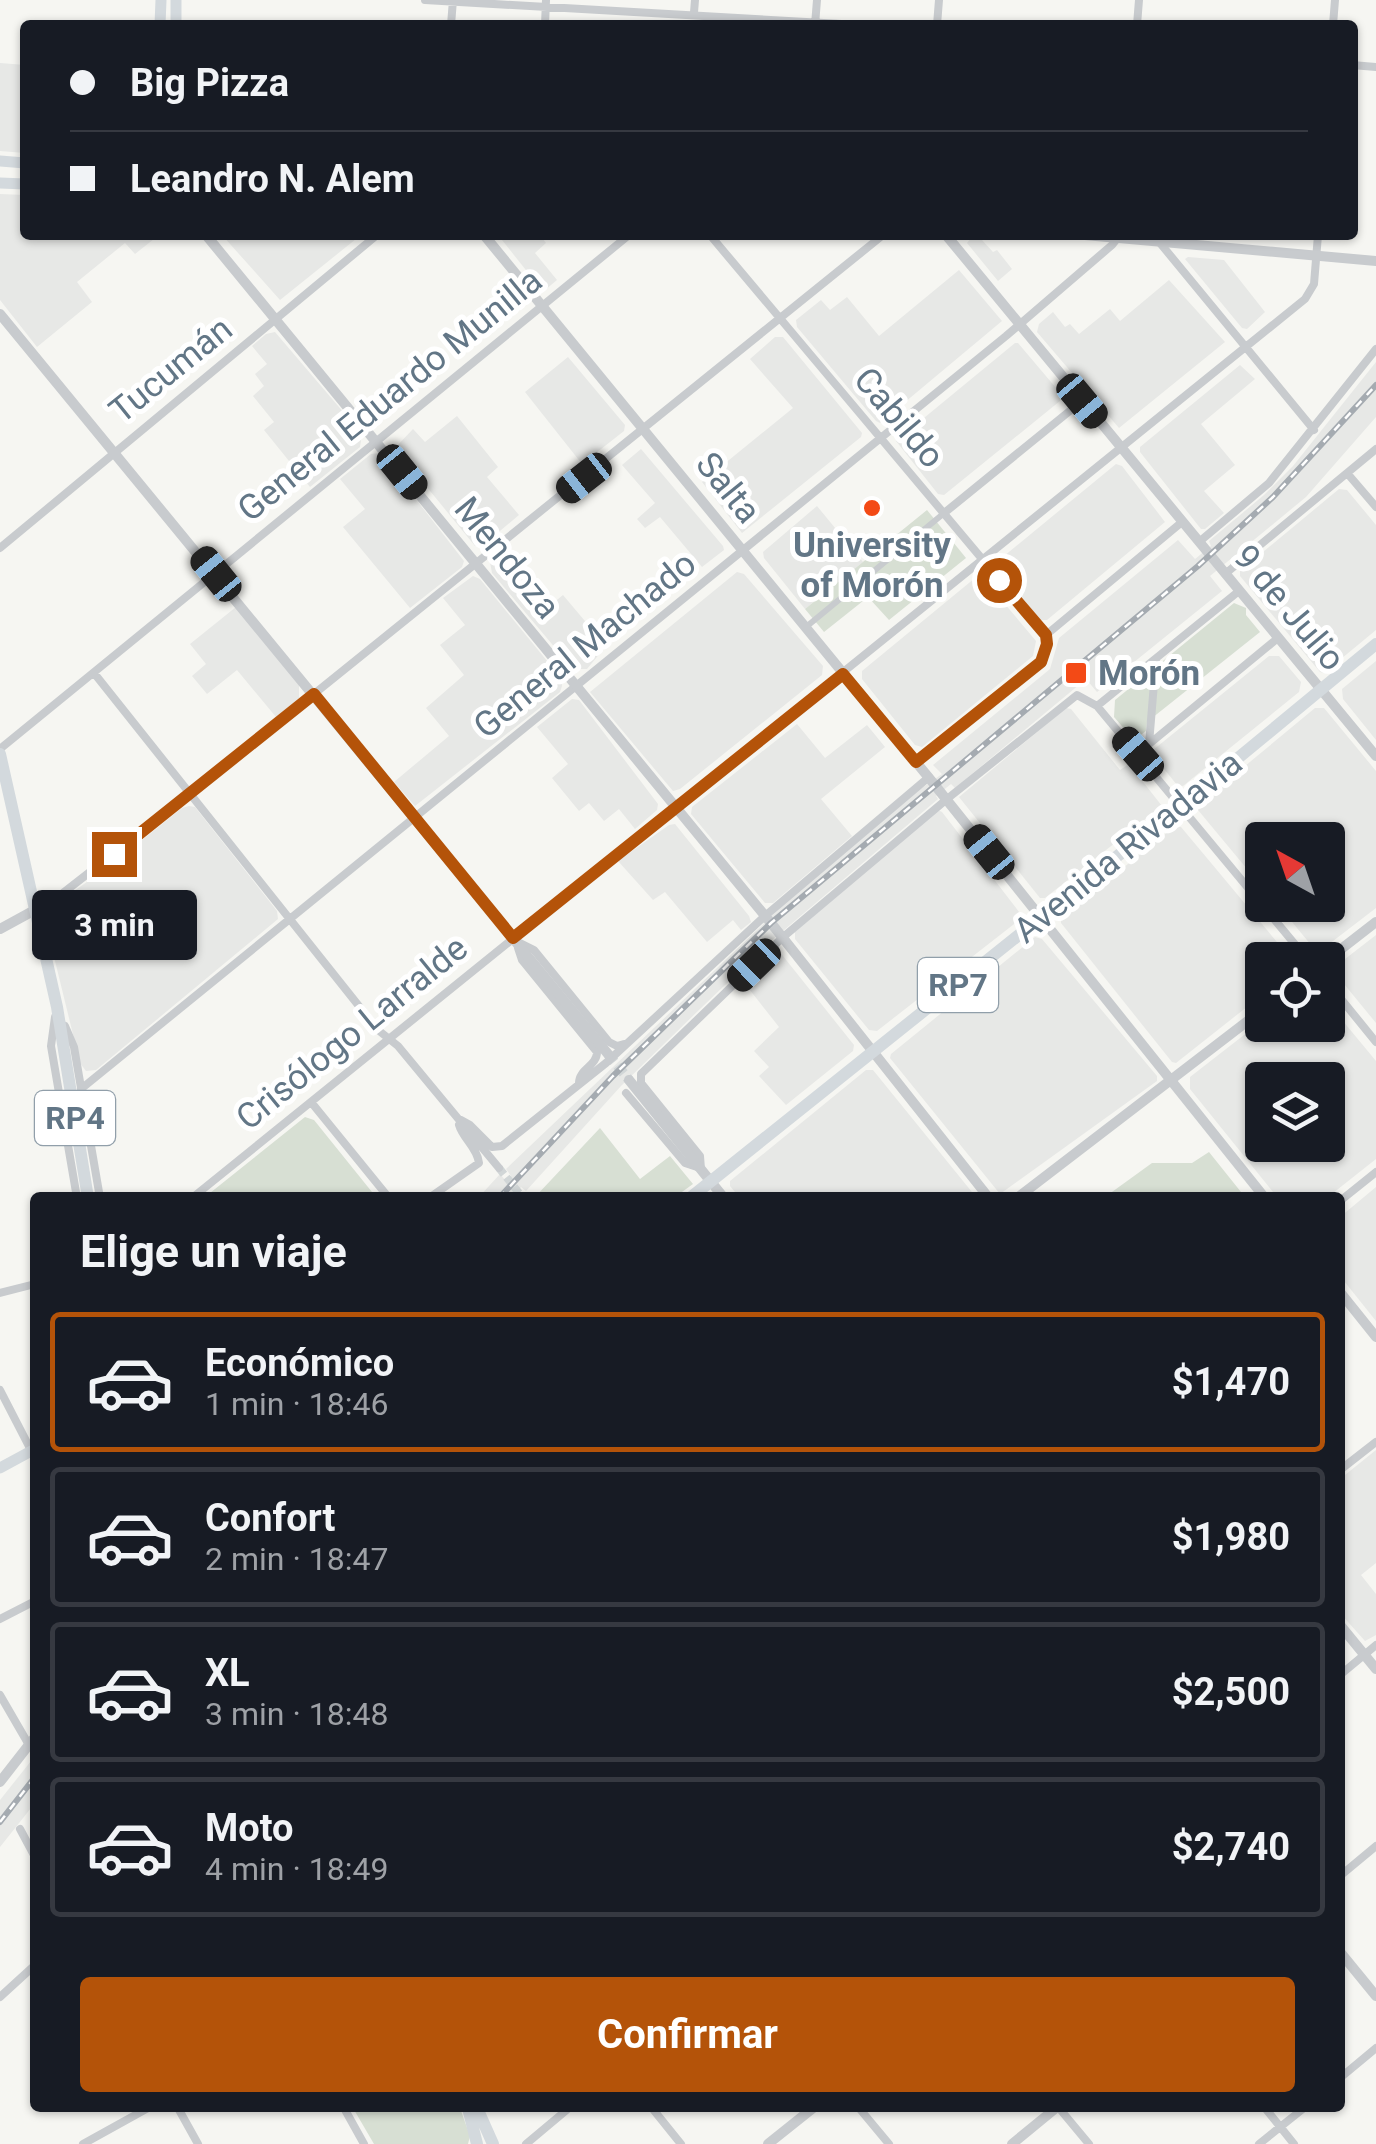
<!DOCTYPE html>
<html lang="es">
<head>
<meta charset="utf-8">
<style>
  :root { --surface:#171b24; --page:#20242c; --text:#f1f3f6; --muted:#9ea1a6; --line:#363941; --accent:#b45309 }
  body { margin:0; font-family:Roboto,sans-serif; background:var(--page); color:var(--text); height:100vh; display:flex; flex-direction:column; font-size:38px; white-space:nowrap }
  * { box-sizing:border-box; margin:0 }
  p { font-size:32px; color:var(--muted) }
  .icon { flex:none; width:55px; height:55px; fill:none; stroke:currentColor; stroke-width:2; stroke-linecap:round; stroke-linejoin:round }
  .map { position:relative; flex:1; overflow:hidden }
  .details { position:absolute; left:30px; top:1192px; width:1315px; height:920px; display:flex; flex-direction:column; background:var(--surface); border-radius:10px; box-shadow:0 2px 8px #0004 }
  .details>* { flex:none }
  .hud { position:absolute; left:20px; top:20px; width:1338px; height:220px; border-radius:10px; box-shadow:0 2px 8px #0004; display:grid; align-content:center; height:220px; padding:0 50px; background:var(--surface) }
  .needle { width:65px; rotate:320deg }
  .fabs { position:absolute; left:1245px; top:822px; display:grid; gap:20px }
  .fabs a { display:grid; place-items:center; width:100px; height:100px; border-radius:10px; background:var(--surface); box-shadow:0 2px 8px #0004; font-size:50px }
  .end { position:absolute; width:45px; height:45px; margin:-22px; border:12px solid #b45309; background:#fff; box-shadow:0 0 0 5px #fff }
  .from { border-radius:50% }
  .bubble { position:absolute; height:70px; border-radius:10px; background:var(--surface); box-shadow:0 2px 8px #0004; font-size:32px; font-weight:700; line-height:70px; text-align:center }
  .car { position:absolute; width:30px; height:60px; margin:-30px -15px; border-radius:12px; box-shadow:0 0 8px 2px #0007; background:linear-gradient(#222 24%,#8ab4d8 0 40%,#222 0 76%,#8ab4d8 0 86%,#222 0) }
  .hud b { display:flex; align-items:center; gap:35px; height:95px; font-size:38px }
  .hud b+b { border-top:2px solid var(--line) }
  .hud i { width:25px; height:25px; background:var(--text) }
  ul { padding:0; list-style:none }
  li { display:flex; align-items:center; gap:30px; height:140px; margin:0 20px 15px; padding:0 30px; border:5px solid var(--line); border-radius:10px }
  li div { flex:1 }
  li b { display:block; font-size:38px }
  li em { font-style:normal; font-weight:700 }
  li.on { border-color:var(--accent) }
  li>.icon { width:90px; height:90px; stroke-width:1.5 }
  h2 { padding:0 50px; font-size:45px; line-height:120px }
  .action { display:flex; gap:20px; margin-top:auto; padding:20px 50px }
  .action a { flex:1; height:115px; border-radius:10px; background:var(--accent); color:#fff; font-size:40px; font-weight:700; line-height:115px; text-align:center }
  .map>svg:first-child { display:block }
  .built { fill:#e7e8e6; fill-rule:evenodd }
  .green { fill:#d7dfd3 }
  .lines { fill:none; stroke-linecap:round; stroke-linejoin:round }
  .minor-tunnel { stroke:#d1d6d7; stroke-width:8; stroke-dasharray:8 4; stroke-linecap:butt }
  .tertiary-tunnel { stroke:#d1d6d7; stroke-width:10; stroke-dasharray:10 5; stroke-linecap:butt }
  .pedestrian { stroke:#c8cbce; stroke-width:6 }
  .minor { stroke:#c8cbce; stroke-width:8 }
  .tertiary { stroke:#c8cbce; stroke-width:10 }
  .secondary { stroke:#d3d9dd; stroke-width:11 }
  .primary { stroke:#d3d9dd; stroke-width:12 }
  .rail-casing { stroke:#a5abb1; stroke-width:6 }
  .rail { stroke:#fff; stroke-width:2.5; stroke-dasharray:8; stroke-linecap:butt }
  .route { stroke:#b45309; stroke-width:12 }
  .poi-dot { fill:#f34a16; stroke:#fff; stroke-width:4 }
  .labels { text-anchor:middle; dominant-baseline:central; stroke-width:10; stroke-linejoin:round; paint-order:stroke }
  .shield { fill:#fff; stroke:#919faa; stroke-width:2.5 }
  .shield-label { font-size:32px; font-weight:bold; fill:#627686 }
  .street-label { font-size:35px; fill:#627686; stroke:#fff }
  .poi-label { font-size:35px; font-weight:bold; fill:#627686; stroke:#fff }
</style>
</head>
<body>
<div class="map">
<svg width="1376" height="2144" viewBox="0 0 1376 2144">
  <rect width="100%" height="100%" fill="#f6f6f2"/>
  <path class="built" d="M0 63 25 65V153L0 151Z
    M0 194 25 195V235H159L135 254 125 243 77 282 92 302 37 347 0 300Z
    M222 235H361L280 300Z
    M498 235H540L546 243 535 253 557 280 545 290 541 289Z
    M971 238 982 240 993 252 997 250 1012 269 998 281 967 243Z
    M1188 257 1224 260 1265 312 1247 329 1242 328 1185 259Z
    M959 270 1002 321 880 423 876 421 797 327 796 320 821 300 830 310 847 297 879 336Z
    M1169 280 1225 342 1119 428 1037 332 1039 324 1053 312 1065 327 1070 324 1079 334 1110 309 1120 321Z
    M275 332 362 434 360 447 310 487 264 430 274 422 253 396 264 386 255 374 267 364 252 346 266 334Z
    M775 337H783L862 433 861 437 742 533 702 482 793 408 750 359Z
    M1015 343H1018L1062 395 1060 401 944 495 938 494 896 441Z
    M568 357 625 425 624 431 582 464 525 392Z
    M1376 362V417L1306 497 1210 576 1222 591 1097 692 1086 679 955 788 951 784 936 796 938 799 770 942 701 1008 621 1086 526 1191 521 1187 516 1194 519 1197 478 1198 500 1174 506 1181 511 1176 506 1169 782 906 919 790 942 774 933 765 1050 669 1059 638 1178 540 1195 559 1211 546 1209 541 1264 495 1293 466Z
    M1240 365 1255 379 1201 424 1235 465 1204 491 1224 513 1205 529H1201L1140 452V447Z
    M457 416 498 467 487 477 519 515 482 546H475L395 448 413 429 425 442Z
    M641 449 723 546 724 550 702 567 660 517 645 528 637 519 655 503 622 465Z
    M380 453 464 561 462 567 410 608 343 527 365 509 340 479 371 454Z
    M1116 464 1122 466 1165 522 1047 620H1040L997 566 998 561Z
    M1339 489 1347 490 1376 525V630L1324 673 1320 672 1240 576V571Z
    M817 506 863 562 805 609 764 558 763 552Z
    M505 547 552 604 563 595 606 646 587 669H573L492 573 490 562Z
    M737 572 744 574 823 666 822 675 680 789 673 791 590 692Z
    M473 576 480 579 561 678 562 686 560 692 415 806 394 782 449 736 426 708 464 675 440 645 465 625 443 598Z
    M975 578H983L1036 641 1033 656 922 747 915 745 862 679V671Z
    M236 607 299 685V698L276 717 237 670 207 694 192 676 206 664 190 644Z
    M1269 656H1279L1301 682 1299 692 1183 786 1177 785 1152 754 1153 750Z
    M1376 661V740L1343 699 1342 689Z
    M572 699 579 700 658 804 657 810 635 829 619 809 604 821 589 803 579 811 552 778 568 764 537 727Z
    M1066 708 1071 709 1120 770 1129 764 1162 806 1045 898H1040L959 797Z
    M1315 708H1324L1376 771V908L1320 951H1316L1278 905H1328V840H1262V887L1198 810V805Z
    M797 724 825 758 867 725 885 747 821 799 852 836 773 903H765L691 814 692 807Z
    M189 806 195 807 277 911 278 919 96 1070 86 1071 80 1063 45 920 47 910 111 865 182 808Z
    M938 810 942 812 1023 917 877 1031 869 1030 795 939V932Z
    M675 824 749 916 751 922 741 930 733 920 707 942 665 892 653 900 618 861 669 825Z
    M1175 826 1181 827 1292 960H1262V995L1176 1063 1172 1062 1061 923V918Z
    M1376 935V1023L1335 973 1336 966Z
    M1035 937 1042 939 1157 1076V1081L1000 1194 890 1058 891 1054Z
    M774 950 779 951 854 1045 853 1051 786 1105 759 1076 769 1067 754 1051 779 1027 742 980Z
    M1328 1003 1376 1061V1159L1328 1197H1277L1190 1089V1077L1262 1021V1025H1328ZM1262 1080H1328V1145H1262Z
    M866 1070H873L976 1197H739L730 1186V1181Z
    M1376 1187V1321L1340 1276V1217Z
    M1376 1450V1563L1361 1575 1376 1594V1635L1365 1641 1340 1613V1479Z
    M35 1756V1803L0 1847V1800Z"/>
  <path class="green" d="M927 510 966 558 889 620 868 597 824 632 805 609Z
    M1234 603 1246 608V615L1260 632 1147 722 1146 731 1134 740 1114 717 1115 700Z
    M305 1117 314 1120 376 1197H205Z
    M600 1128 640 1179 670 1156 693 1184 675 1197H535Z
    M1209 1152 1245 1197H1105L1152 1163H1192Z
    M353 2108H460L470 2136 468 2144H374Z"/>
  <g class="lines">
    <path class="minor-tunnel" d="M499 1168 523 1198"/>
    <path class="tertiary-tunnel" d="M608 1054 629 1080"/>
    <path class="pedestrian" d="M806 627 943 514"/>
    <path class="minor" d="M425 0 859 25
      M451 25 453 0
      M545 25 546 0
      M693 25 695 0
      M815 25 817 0
      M937 25 939 0
      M1137 25 1139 0
      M1333 25 1335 0
      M1352 65 1376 67
      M710 235 1046 635
      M1160 243 1314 430
      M1347 473 1376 507
      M943 514 1082 401
      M1199 542 1269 483 1376 349
      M0 548 377 235
      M1225 574 1376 449
      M1046 635 1182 522
      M94 673 378 1030 398 1046 499 1168
      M1097 706 1239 591
      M1149 744 1156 659
      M0 749 629 235
      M1137 754 1278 638
      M916 762 1041 662 1047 644 1046 635
      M34 910 63 893 190 794 883 235
      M520 943 534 950 609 1042 617 1046 624 1044
      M518 948 522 960 597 1052C597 1066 579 1069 579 1083
      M1328 983 1376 1042
      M55 1017 51 1046 77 1198
      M65 1026 74 1047 100 1198
      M81 1089 1006 336 1112 245 1120 235
      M626 1093 685 1163 697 1167
      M311 1102 389 1198
      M461 1120 470 1125 492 1147 502 1146 606 1063 765 916 929 777
      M701 1169 700 1156 641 1083V1074L782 938 947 799 1077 695 1097 706 1308 960
      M192 1198 1305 299 1314 284 1318 235
      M429 1198 479 1163C477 1147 463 1139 459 1125
      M1340 1201 1376 1172
      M0 1293 35 1284
      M0 1390 35 1458
      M1340 1470 1376 1442
      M0 1619 35 1601
      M1340 1675 1376 1645
      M0 1695 29 1745
      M20 1829 35 1857
      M1340 1876 1376 1846
      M0 1997 35 1965
      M1340 2078 1376 2048
      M178 2108 198 2144
      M344 2108 364 2144
      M652 2108 681 2144
      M859 2108 889 2144
      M1059 2108 1089 2144
      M1265 2108 1294 2144
      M83 2144 148 2108
      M526 2144 569 2108
      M1259 2144 1304 2108"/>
    <path class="tertiary" d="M206 235 775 928 989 1198
      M484 235 934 784 1265 1198
      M946 235 1376 756
      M1085 235 1376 261
      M0 314 608 1054
      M0 929 33 911
      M1327 960 1376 922
      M629 1080 724 1198
      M1017 1198 1262 1010
      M1340 1292 1376 1337
      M1340 1625 1376 1669
      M0 1782 35 1737
      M1340 1952 1376 1996
      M768 2144 813 2108
      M1012 2144 1056 2108"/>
    <path class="secondary" d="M160 25 161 0
      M176 25V0
      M0 161 25 163
      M0 183 25 184
      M0 1468 35 1449"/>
    <path class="primary" d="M0 754 57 1007 88 1198
      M690 1198 1180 806 1376 644
      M468 2108 477 2144
      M477 2108 493 2144"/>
    <defs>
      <path id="rail" d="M499 1198 613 1076 771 923 1198 566 1273 497 1376 385
        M0 1822 35 1777"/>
    </defs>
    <use href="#rail" class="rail-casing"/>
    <use href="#rail" class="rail"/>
  </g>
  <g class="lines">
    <path class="route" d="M114 854 314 694 513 938 843 674 916 762 1041 662 1047 644 1046 635 999 580"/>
  </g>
  <g class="poi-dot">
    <circle cx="872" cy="508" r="10"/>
    <rect x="1064" y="661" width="24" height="24" rx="5"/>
  </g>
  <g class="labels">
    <g class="shield">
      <rect x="918" y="958" width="80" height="54" rx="8"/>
      <rect x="35" y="1091" width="80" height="54" rx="8"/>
    </g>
    <g class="shield-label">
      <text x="958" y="985">RP7</text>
      <text x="75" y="1118">RP4</text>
    </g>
    <g class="street-label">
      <text transform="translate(171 370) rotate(-39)">Tucumán</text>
      <text transform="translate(390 395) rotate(-39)">General Eduardo Munilla</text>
      <text transform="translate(899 418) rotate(50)">Cabildo</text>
      <text transform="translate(728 488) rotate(51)">Salta</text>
      <text transform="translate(507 558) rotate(51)">Mendoza</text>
      <text transform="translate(1289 608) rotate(50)">9 de Julio</text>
      <text transform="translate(585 645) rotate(-39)">General Machado</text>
      <text transform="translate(1128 847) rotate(-39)">Avenida Rivadavia</text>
      <text transform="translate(352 1033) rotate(-39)">Crisólogo Larralde</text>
    </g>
    <g class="poi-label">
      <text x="872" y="545">University<tspan x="872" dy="40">of Morón</tspan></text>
      <text x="1098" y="673" text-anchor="start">Morón</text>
    </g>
  </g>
</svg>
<div class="fabs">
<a><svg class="needle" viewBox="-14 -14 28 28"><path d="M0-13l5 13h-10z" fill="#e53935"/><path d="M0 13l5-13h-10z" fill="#9ea1a6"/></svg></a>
<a><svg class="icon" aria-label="locate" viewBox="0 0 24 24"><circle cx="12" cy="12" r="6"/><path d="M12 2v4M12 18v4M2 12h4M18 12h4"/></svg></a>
<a><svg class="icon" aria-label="layers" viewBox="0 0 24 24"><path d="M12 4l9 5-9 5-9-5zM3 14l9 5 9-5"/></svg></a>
</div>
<i class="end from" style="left:999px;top:580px"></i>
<i class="end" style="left:114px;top:854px"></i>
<div class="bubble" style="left:32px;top:890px;width:165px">3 min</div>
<i class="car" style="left:1082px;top:401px;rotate:140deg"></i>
<i class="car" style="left:402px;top:472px;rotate:141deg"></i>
<i class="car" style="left:584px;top:478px;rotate:232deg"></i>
<i class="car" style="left:216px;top:574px;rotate:321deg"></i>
<i class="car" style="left:1138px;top:754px;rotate:319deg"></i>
<i class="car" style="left:989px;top:852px;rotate:321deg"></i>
<i class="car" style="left:754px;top:965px;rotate:226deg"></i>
<div class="hud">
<b><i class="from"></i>Big Pizza</b>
<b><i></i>Leandro N. Alem</b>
</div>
<section class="details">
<h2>Elige un viaje</h2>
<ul>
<li class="on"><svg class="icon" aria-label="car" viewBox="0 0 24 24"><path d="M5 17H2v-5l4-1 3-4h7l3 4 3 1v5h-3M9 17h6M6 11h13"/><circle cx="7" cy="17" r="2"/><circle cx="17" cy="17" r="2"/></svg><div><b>Económico</b><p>1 min · 18:46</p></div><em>$1,470</em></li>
<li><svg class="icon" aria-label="car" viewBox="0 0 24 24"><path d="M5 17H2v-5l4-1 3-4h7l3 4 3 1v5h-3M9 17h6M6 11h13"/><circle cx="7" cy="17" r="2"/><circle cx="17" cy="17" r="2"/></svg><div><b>Confort</b><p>2 min · 18:47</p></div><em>$1,980</em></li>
<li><svg class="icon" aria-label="car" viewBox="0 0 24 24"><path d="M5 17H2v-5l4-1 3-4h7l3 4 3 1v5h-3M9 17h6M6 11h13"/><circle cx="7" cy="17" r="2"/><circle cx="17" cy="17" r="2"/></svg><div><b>XL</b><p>3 min · 18:48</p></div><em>$2,500</em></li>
<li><svg class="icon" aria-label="car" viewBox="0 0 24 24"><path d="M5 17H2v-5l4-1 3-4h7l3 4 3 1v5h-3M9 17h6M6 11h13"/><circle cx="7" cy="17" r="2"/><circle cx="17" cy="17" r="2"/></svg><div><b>Moto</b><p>4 min · 18:49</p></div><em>$2,740</em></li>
</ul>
<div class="action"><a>Confirmar</a></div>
</section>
</div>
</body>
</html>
